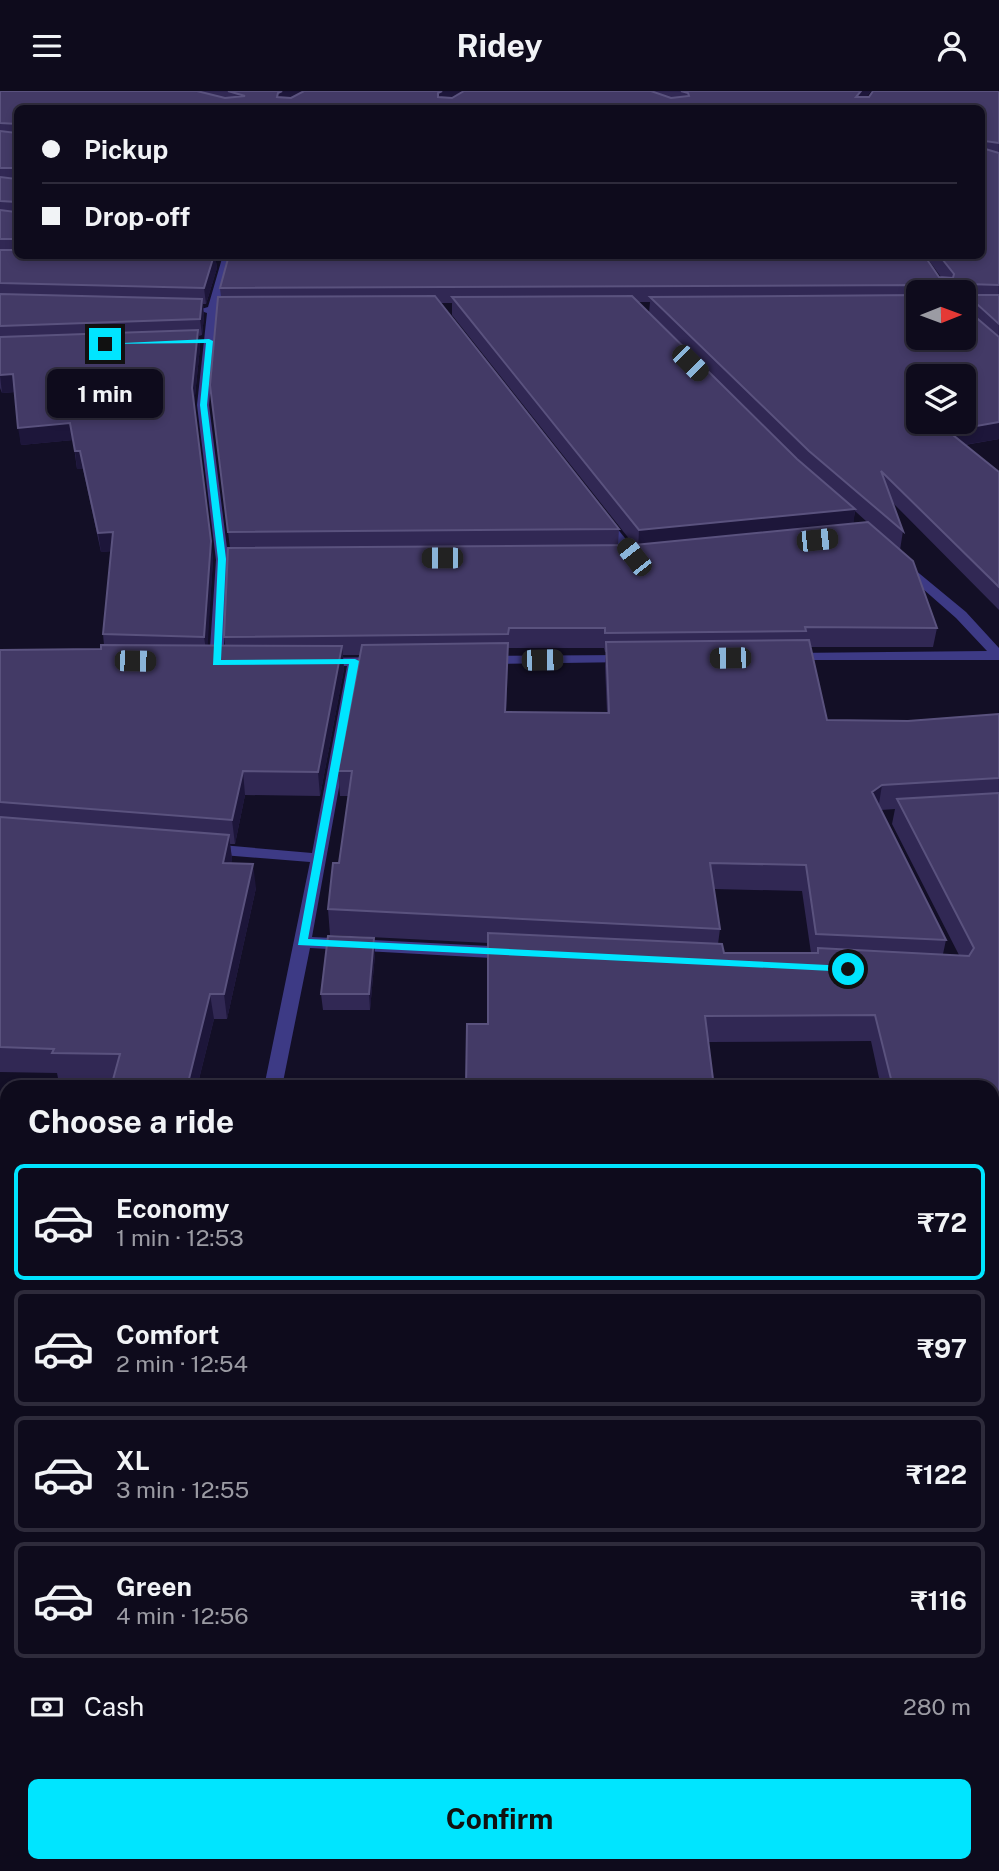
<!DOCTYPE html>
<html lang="en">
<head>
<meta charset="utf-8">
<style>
  :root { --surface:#0e0b1c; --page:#171425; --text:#f1f3f6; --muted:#9b9ba3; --line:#2e2b3b; --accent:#00e5ff }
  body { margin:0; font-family:"Public Sans",sans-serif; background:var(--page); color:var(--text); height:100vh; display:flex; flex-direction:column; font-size:26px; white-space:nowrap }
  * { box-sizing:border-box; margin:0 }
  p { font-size:23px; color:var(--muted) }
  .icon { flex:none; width:38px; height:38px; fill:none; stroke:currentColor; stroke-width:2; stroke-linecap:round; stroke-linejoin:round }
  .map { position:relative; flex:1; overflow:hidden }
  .sheet { position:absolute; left:0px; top:989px; width:999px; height:793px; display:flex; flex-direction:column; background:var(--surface); border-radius:21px 21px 0 0; box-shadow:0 4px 10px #0003,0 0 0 2px var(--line) }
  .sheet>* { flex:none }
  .banner { position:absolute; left:14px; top:14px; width:971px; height:154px; border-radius:10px; box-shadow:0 4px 10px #0003,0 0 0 2px var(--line); display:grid; align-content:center; height:154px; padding:0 28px; background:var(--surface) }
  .needle { width:46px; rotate:89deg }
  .controls { position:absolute; left:906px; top:189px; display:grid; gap:14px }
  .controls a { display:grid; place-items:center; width:70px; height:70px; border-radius:10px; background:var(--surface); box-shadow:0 4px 10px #0003,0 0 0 2px var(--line); font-size:35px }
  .end { position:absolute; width:32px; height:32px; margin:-16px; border:9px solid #00e5ff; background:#111; box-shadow:0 0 0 4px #111 }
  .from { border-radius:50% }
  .bubble { position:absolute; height:49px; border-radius:10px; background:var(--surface); box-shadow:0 4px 10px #0003,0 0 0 2px var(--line); font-size:23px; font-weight:700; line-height:49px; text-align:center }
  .car { position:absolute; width:21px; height:42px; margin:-21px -10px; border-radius:9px; box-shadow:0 0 5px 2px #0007; background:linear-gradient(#222 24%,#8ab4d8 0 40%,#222 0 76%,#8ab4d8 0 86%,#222 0) }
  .banner b { display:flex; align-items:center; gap:24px; height:66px; font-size:26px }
  .banner b+b { border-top:2px solid var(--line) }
  .banner i { width:18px; height:18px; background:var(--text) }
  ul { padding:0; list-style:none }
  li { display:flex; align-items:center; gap:21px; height:116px; margin:0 14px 10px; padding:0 14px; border:4px solid var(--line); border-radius:10px }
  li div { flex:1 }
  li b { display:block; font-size:26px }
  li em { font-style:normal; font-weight:700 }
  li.active { border-color:var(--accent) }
  li>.icon { width:63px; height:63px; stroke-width:1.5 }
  h2 { padding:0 28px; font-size:32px; line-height:84px }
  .pay { display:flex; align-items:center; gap:18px; height:77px; padding:0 28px; font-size:26px }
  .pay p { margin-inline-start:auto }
  .cta { display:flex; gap:14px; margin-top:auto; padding:14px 28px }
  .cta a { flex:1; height:80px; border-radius:10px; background:var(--accent); color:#111; font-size:28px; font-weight:700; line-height:80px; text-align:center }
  header { display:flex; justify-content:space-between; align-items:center; height:91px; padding:0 28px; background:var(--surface); font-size:32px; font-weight:700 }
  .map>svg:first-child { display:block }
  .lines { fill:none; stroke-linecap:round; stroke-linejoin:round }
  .street { fill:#3d3a85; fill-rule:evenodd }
  .wall { fill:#312854; fill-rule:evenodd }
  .shaded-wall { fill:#1d163a }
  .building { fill:#433a66; stroke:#5a527e; stroke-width:2; fill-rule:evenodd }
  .route { fill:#00e5ff }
</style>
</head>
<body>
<header><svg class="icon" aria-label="menu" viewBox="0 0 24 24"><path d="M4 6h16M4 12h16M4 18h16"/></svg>Ridey<svg class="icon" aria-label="person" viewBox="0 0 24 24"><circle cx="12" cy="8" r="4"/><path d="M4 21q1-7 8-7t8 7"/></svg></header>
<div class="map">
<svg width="999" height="1780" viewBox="0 0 999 1780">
  <rect width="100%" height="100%" fill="#130f26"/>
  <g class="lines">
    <path class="street" d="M223 164H233L218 216H239L244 219 239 222H217L209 314 228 465 252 464 258 468 252 472 228 473 223 572 216 576 209 572 216 469 197 314 207 222 198 219 208 216Z
      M599 425H607L638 463V469H621L620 466 624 463 597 428Z
      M903 469 966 521 999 557V569H786L784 566 791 562 987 560 956 527 898 476 897 473Z
      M626 564 633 568 631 571 486 573 479 569 486 565Z
      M381 566 388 570 386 573 361 575 312 846 512 856 521 862 512 868 310 857 282 996H264L310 771 210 763 202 758 210 753 312 762 347 575H322L315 571 322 567Z
      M108 1774H136L135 1780H107Z"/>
  </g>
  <path class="wall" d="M0 0H871L866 6 999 0V348L965 354 999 381V519L893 412 903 440 900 459 937 537 933 556H811L827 629 908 630 999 623V1316H992V996H881L871 950 709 951 488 933V852L330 844 328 818 339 772 348 705H340L338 680 360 564H343L344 578 320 705 245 704 235 753H230L232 768 231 772 256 797 227 928H214L197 996H111L113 988 58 987 57 982 0 981V559L101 558 104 554 103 543 111 460 101 461 83 378H77L73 349 21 354 15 301 2 302 0 297ZM18 18H982V164H925L941 186 220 197 221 206 210 294 230 457 224 546 225 554H207L213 469 194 314 200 256 199 245 202 244 204 225 203 213H206L217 177 215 165 221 164H18ZM919 201H964L919 247ZM638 211H650L649 222ZM441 212H452V224L634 454H618L619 438ZM855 420 867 431 853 432ZM508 557H604L605 561H606L605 575 607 622 506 621ZM895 718 892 733 959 864 943 863 946 849 881 719ZM714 798 802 800 811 862H724L718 853 720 838Z
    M375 863 370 919H323L321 903Z
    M992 1376 999 1377V1572L995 1571 992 1558Z
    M130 1774H249L248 1780H129Z"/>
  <path class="shaded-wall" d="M282 0H309L279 16 277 6 278 2Z
    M442 0H468L439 16 438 6V2Z
    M861 0H871L856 18V6Z
    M214 164H215L217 177 206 213 204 197Z
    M202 208 204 225 202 244 200 228Z
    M198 239 200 256 194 314 192 297Z
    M13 283 16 301 2 302 0 284Z
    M999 331V348L945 357 948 340Z
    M70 332 73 349 21 354 18 337Z
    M75 360H80L83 378H77Z
    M855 418 853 438 638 459 639 439Z
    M113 441 116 460 101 461 98 442Z
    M211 450 213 469 207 565 204 546Z
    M508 552V576L505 645V621Z
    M342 555 344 578 320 705 318 681Z
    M243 680 245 704 235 753 232 729Z
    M882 694 878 719 872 701Z
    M229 744 232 768 226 796 223 772Z
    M253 773 256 797 227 928 224 903Z
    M374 847 375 863 370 919 369 903Z
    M210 903 214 928 197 996H187Z
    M217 1774H219L220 1780H216Z
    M242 1774H249L248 1780H243Z"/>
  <path class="building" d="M0 0H197L225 7 245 5 228 0H282L278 2 277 6 291 7 304 0H442L438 2V6L452 7 464 0H651L671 7 689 5 688 2 681 0H861L856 6H869L873 0H999V52L985 50 982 56V18H18V33L0 32Z
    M18 33V148H0V119L15 121 17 111 0 110V86L16 88 17 77H0V40L16 42Z
    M982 57 999 62V194L967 193 965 217 999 246V331L948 340 999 381V496L881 380 903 440 809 360 650 206 919 204V247H964V201H922L923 194 220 197 229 164H924L939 186 953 187 954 183 939 164H982ZM919 285H964V331H919Z
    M0 159H18V164H214L204 197 0 192Z
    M0 203 202 208 200 228 0 235Z
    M967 204H999V233Z
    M435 205 619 438 228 441 210 294 218 206Z
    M632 205 797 368 855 418 639 439 452 206Z
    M198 239 192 297 211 450 204 546 103 543 113 441 98 442 80 360H75L70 332 18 337 13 283 0 284V246Z
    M868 431 913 470 937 537 805 536 806 540 605 542V537H509L508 543 224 546 228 457 634 454Z
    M809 549 827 629 908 630 999 623V687L882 694 872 701 946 849 816 843 806 774 710 772 720 838 328 818 333 772H339L352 680H338L362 554 508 552 505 621 609 622 606 551Z
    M101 554 342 555 318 681 243 680 232 729 0 711V559L101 558Z
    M999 702V1036H997V1053H999V1290H992V996H893L875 924 705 925 714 996H466L467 933H488V842L722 853 724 862H818V857L969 865 974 857 897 708Z
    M0 726 229 744 223 772 253 773 224 903H210L187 996H111L120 963 52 962 54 958 0 956Z
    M328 845 374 847 369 903H321Z
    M992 1376 999 1377V1524L995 1509 992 1510Z
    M130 1774H217L216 1780H129Z
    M351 1774H983L984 1780H351Z"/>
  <path class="route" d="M209 248 213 250 207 314 226 468 221 569 355 568 359 570 308 848 848 875 854 878 852 881 298 854 349 573 213 574 218 468 200 314 206 252 101 253Z"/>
</svg>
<div class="controls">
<a><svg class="needle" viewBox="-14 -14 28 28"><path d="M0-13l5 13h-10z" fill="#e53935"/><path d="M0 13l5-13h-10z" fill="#9b9ba3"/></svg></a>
<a><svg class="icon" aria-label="layers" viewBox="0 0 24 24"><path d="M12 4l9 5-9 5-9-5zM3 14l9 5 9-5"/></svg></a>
</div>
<i class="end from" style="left:848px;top:878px"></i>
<i class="end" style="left:105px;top:253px"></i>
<div class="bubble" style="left:47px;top:278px;width:116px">1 min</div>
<i class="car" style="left:690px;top:272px;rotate:135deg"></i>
<i class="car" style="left:817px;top:449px;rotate:84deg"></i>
<i class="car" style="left:634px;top:466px;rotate:322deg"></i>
<i class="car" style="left:442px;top:467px;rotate:270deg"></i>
<i class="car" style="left:730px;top:567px;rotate:269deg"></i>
<i class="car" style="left:542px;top:569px;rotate:89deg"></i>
<i class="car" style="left:135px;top:570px;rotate:91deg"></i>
<div class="banner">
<b><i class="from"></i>Pickup</b>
<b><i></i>Drop-off</b>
</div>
<section class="sheet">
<h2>Choose a ride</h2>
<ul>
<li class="active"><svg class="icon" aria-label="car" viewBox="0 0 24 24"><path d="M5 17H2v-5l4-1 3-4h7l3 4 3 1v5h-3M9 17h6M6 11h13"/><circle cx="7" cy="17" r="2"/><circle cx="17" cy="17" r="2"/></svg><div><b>Economy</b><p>1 min · 12:53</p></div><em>₹72</em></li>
<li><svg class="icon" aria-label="car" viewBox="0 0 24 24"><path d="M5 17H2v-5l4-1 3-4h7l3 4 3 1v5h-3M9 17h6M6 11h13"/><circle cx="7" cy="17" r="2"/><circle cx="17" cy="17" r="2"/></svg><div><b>Comfort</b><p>2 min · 12:54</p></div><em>₹97</em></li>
<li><svg class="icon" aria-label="car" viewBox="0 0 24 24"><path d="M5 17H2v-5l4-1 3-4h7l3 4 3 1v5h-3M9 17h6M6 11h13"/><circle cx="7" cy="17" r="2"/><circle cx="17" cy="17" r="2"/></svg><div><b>XL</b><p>3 min · 12:55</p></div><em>₹122</em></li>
<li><svg class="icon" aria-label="car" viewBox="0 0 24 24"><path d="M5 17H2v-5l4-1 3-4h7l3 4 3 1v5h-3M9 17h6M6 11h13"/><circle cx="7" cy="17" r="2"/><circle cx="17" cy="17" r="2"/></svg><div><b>Green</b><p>4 min · 12:56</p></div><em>₹116</em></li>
</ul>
<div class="pay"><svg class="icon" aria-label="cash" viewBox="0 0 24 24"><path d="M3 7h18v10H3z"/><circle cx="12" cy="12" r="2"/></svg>Cash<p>280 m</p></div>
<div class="cta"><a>Confirm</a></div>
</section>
</div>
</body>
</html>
